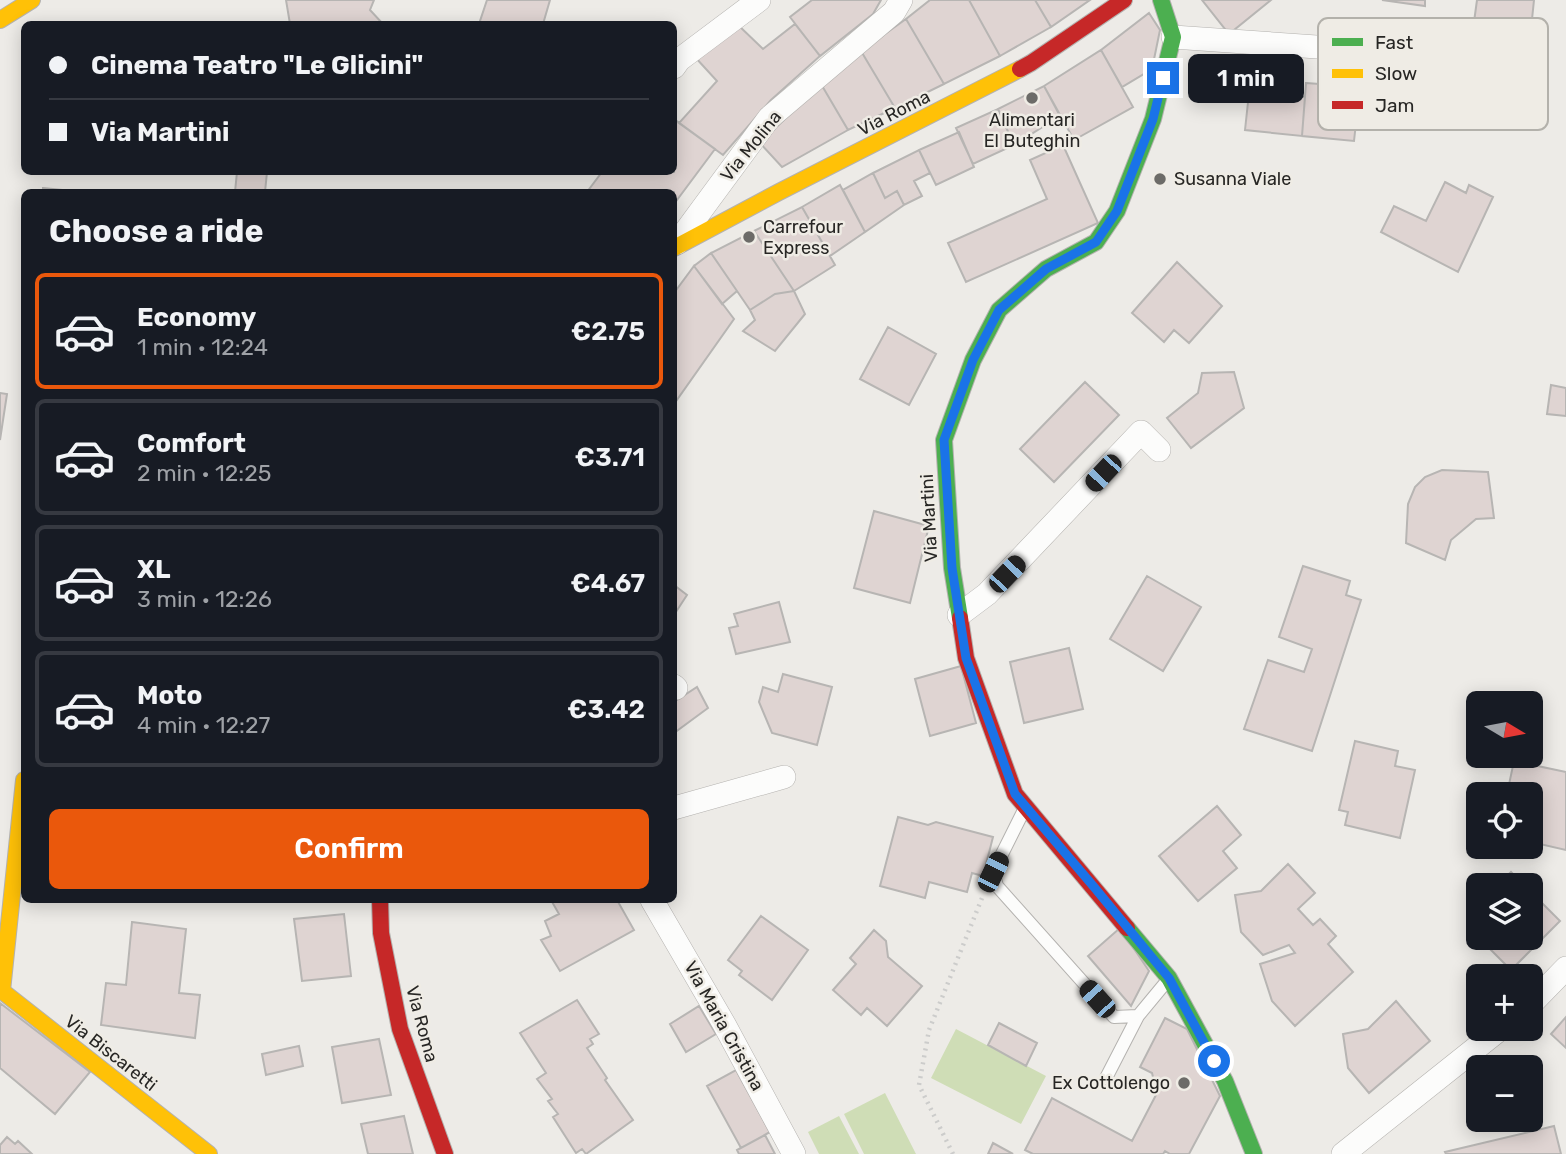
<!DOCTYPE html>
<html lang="en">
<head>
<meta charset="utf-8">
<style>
  :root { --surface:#171b24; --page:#242831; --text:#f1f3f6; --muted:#9ea1a6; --line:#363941; --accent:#ea580c }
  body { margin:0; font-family:Rubik,sans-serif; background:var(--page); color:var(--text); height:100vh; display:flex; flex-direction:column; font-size:26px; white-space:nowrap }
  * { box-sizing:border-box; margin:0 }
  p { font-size:23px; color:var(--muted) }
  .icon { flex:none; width:38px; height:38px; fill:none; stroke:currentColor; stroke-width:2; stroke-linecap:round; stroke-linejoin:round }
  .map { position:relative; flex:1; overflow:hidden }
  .details { position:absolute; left:21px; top:189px; width:656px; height:714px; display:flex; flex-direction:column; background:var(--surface); border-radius:10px; box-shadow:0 4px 18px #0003 }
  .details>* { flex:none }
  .hud { position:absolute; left:21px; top:21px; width:656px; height:154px; border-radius:10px; box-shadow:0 4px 18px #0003; display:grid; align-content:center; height:154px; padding:0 28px; background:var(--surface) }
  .needle { width:46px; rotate:100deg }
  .controls { position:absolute; left:1466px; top:691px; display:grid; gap:14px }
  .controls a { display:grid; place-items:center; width:77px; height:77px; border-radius:10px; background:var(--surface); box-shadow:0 4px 18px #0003; font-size:35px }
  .end { position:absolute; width:32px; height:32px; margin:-16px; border:9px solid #1a73e8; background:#fff; box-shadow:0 0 0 4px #fff }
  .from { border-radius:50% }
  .bubble { position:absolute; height:49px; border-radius:10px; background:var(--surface); box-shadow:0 4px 18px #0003; font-size:23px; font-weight:600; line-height:49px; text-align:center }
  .car { position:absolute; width:21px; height:42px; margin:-21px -10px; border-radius:9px; box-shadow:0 0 5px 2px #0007; background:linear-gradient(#222 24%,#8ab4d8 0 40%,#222 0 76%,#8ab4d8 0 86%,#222 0) }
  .hud b { display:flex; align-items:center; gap:24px; height:66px; font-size:26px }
  .hud b+b { border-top:2px solid var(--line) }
  .hud i { width:18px; height:18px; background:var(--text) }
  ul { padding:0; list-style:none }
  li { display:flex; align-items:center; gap:21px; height:116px; margin:0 14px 10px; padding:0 14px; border:4px solid var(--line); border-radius:10px }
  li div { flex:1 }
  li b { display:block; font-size:26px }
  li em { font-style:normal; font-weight:600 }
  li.active { border-color:var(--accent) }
  li>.icon { width:63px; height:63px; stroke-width:1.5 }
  h2 { padding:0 28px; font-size:32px; line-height:84px }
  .button { display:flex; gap:14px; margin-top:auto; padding:14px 28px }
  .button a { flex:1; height:80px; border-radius:10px; background:var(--accent); color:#fff; font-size:28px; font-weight:600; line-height:80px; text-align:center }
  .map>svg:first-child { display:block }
  .green { fill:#cfddb6 }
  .building { fill:#dfd4d2; stroke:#b7b5b3; stroke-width:2 }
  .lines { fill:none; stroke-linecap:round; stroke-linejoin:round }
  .lane-casing { stroke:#b4b2af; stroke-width:14 }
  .street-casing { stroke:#b4b2af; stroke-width:24 }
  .fast-casing { stroke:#b4b2af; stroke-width:18 }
  .slow-casing { stroke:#b4b2af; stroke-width:18 }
  .jam-casing { stroke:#b4b2af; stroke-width:18 }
  .path { stroke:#cccccb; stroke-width:4.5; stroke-dasharray:2 5; stroke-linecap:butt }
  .lane { stroke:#fcfcfb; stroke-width:12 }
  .street { stroke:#fcfcfb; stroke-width:23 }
  .fast { stroke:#4caf50; stroke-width:16 }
  .slow { stroke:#ffc107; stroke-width:16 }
  .jam { stroke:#c62828; stroke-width:16 }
  .route { stroke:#1a73e8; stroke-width:9 }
  .poi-dot { fill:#6c6b68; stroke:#efece5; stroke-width:2.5 }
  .labels { text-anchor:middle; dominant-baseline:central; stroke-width:5; stroke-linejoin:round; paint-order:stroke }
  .street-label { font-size:18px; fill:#272624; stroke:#efece5 }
  .poi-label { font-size:18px; fill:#272624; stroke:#efece5; text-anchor:start }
  .key { fill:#efece5; stroke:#b3b1ab; stroke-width:2 }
  .key-label { font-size:19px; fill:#272624 }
</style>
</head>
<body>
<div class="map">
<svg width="1566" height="1154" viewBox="0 0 1566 1154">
  <rect width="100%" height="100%" fill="#edebe7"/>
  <path class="green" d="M956 1029 1046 1076 1021 1124 931 1078Z
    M885 1093 916 1154H864L844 1114Z
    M839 1116 859 1154H819L808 1132Z"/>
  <path class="building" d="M286 0H374L370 10 383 24H290Z
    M487 0H550L543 24H479Z
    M812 0H881L873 14 820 56 790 17Z
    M930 0H969L1000 56 944 84 906 19Z
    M969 0H1035L1051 27 1000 56Z
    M1035 0H1090L1051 27Z
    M1202 0H1271L1229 34Z
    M1382 0H1425V6Z
    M1477 0H1534L1531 29 1474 22Z
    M1149 13 1160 30 1152 69 1122 87 1101 50Z
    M906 19 944 84 895 108 861 51Z
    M736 23 763 49 795 24 820 56 771 100 723 155 679 123 717 81 695 57Z
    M1101 50 1133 107 1074 140 1044 86Z
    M861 51 895 108 848 130 821 84Z
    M1306 83 1360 87 1354 141 1302 136Z
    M821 84 848 130 782 167 760 143Z
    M1044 86 1060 116 1014 145 998 109Z
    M1249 93 1305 97 1302 136 1245 130Z
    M998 109 1014 145 973 164 956 128Z
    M674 119 715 149 674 204V192H587L602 172H674Z
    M959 132 974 167 936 185 919 150Z
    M1063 145 1098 223 966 282 948 243 1047 199 1030 160Z
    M919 150 930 173 914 181 922 196 904 205 897 191 885 198 873 173Z
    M237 172H267L265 192H235Z
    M873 173 885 198 897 191 904 205 865 232 843 190Z
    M1445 182 1466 193 1469 185 1493 197 1458 272 1381 232 1394 206 1426 221Z
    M840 185 865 232 830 256 802 207Z
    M43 188 82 192H43Z
    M802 207 835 265 794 291 754 231Z
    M754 231 794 291 775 294 750 310 711 253Z
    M711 253 737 291 722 304 694 266Z
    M1177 262 1222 306 1189 343 1174 330 1164 342 1132 313Z
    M694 266 734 319 674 404V293Z
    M794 291 805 314 775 351 743 331 755 320 750 310 775 294Z
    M888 327 936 354 909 405 860 379Z
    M1234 372 1244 408 1191 448 1167 418 1198 393 1202 373Z
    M1085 382 1119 415 1054 482 1020 449Z
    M1551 385 1566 388V416L1547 414Z
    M0 393 7 394 0 440Z
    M1442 470 1488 472 1494 518 1476 519 1451 540 1445 560 1406 543 1408 504 1415 487 1425 477Z
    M874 511 929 526 910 603 854 588Z
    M1303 566 1350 581 1346 595 1361 600 1312 751 1244 729 1268 660 1304 672 1312 649 1279 637Z
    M1147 576 1201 607 1163 671 1110 639Z
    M674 585 687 595 674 615Z
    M779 602 790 642 736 654 729 628 738 626 734 614Z
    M1069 648 1083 709 1024 723 1010 662Z
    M961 666 976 723 930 736 915 679Z
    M783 674 832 687 817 745 772 733 759 702 763 687 778 692Z
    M697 687 708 708 674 733V702Z
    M1355 741 1398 751 1395 766 1415 770 1400 838 1345 825 1348 812 1339 810Z
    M1514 761 1566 772V850L1531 842V794H1507Z
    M1217 806 1241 835 1223 851 1237 868 1198 901 1159 856Z
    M898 817 928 825 936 822 993 837 983 876 972 873 967 892 929 882 925 898 880 886Z
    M1288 864 1315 893 1298 909 1313 925 1320 919 1336 936 1328 944 1353 972 1295 1026 1272 1001 1260 964 1295 953 1289 945 1263 955 1241 932 1235 895 1261 891Z
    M1511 872 1525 886H1497Z
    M1531 892 1560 921 1511 970 1485 944 1491 938H1531Z
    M551 900H617L634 930 560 971 541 940 551 936 545 921 559 914Z
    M344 914 351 976 302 981 294 919Z
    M761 916 808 950 772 1000 739 975 742 971 728 960Z
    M132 922 186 929 179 993 200 995 195 1038 101 1025 106 983 126 985Z
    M1120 928 1149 971 1131 1006 1088 956Z
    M874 930 886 941 888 957 922 986 887 1026 867 1008 861 1015 833 990 856 964 850 958Z
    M577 1000 599 1034 590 1039 593 1044 587 1048 607 1078 605 1080 633 1120 586 1154 582 1149 576 1153 553 1117 558 1114 548 1101 552 1099 537 1079 546 1073 520 1033Z
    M1396 1001 1430 1041 1369 1093 1348 1068 1343 1034 1368 1029Z
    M0 1003 90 1072 55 1114 0 1068Z
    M699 1006 716 1034 686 1052 670 1024Z
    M1566 1017V1048L1551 1034Z
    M1165 1018 1187 1029 1220 1096 1189 1154H1170L1165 1151 1163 1154H1033L1025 1150 1052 1098 1132 1141 1157 1093 1152 1073 1140 1067Z
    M999 1023 1037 1043 1026 1066 988 1045Z
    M379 1039 391 1095 342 1103 332 1047Z
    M299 1046 303 1066 266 1075 262 1054Z
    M736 1070 770 1132 741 1148 707 1086Z
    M404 1116 413 1154H368L361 1124Z
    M1554 1126 1561 1154H1446L1445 1152Z
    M765 1135 775 1154H739L737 1150Z
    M7 1137 15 1144 18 1141 32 1154H0V1145Z
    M993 1143 1013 1154H988Z"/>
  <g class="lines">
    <defs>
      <path id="lane" d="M1025 808 993 872 997 886 1114 1017 1138 1016
        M1106 1078 1138 1016 1167 981"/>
      <path id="street" d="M1173 37 1447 56
        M674 67 679 60 759 0
        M677 243 769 118 894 12 901 0
        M959 615 987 594 1141 432 1159 450
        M674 686 676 688
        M674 808 784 777
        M652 900 724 1024 794 1154
        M1531 1004 1566 968
        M1343 1154 1500 1029"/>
      <path id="fast" d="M960 618 952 568 944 440 973 360 999 310 1046 269 1096 242 1117 211 1153 119 1173 37 1161 0
        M1127 928 1169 978 1225 1081 1254 1154"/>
      <path id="slow" d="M0 20 32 0
        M674 248 779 192 1020 69
        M24 780 2 991 209 1154"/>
      <path id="jam" d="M1020 69 1031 63 1124 0
        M960 618 966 658 1015 794 1127 928
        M380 900 381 933 400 1029 445 1154"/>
    </defs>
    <use href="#lane" class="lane-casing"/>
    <use href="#street" class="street-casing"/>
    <use href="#fast" class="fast-casing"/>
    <use href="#slow" class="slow-casing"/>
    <use href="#jam" class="jam-casing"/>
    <path class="path" d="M953 1154 919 1085 929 1030 982 898"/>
    <use href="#lane" class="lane"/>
    <use href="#street" class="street"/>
    <use href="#fast" class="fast"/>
    <use href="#slow" class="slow"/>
    <use href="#jam" class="jam"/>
  </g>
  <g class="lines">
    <path class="route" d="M1163 78 1153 119 1117 211 1096 242 1046 269 999 310 973 360 944 440 952 568 966 658 1015 794 1094 887 1169 978 1214 1061"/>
  </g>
  <g class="poi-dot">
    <circle cx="1032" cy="98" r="7"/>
    <circle cx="1160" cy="179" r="7"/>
    <circle cx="749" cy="237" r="7"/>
    <circle cx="1184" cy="1083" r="7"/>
  </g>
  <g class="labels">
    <g class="street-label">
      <text transform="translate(894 113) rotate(-27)">Via Roma</text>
      <text transform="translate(751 146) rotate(-51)">Via Molina</text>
      <text transform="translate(929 518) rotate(-93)">Via Martini</text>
      <text transform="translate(422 1024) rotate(75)">Via Roma</text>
      <text transform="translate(724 1026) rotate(61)">Via Maria Cristina</text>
      <text transform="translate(111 1053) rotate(38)">Via Biscaretti</text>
    </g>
    <g class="poi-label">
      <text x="1032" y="120" text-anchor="middle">Alimentari<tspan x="1032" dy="21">El Buteghin</tspan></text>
      <text x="1174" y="179">Susanna Viale</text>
      <text x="763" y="227">Carrefour<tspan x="763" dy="21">Express</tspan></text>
      <text x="1170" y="1083" text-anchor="end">Ex Cottolengo</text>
    </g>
  </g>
  <rect x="1318" y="18" width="230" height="112" rx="10" class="key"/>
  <rect x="1332" y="38" width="31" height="8" fill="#4caf50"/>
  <rect x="1332" y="69" width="31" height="9" fill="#ffc107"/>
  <rect x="1332" y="101" width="31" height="8" fill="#c62828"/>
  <g class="key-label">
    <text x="1375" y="49">Fast</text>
    <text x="1375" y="80">Slow</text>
    <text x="1375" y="112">Jam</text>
  </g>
</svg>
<div class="controls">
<a><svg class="needle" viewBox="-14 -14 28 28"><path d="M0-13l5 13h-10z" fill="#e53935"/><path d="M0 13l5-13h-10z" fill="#9ea1a6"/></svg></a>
<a><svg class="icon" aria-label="locate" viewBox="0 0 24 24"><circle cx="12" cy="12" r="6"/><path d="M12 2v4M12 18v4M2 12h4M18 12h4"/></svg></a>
<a><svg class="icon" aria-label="layers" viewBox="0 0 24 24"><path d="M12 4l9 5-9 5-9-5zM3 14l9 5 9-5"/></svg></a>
<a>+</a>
<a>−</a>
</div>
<i class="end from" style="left:1214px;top:1061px"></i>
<i class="end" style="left:1163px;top:78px"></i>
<div class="bubble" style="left:1188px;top:54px;width:116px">1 min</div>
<i class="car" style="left:1103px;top:473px;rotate:223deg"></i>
<i class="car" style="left:1007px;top:574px;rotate:44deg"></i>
<i class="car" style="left:993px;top:872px;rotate:26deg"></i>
<i class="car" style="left:1097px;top:999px;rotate:318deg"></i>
<div class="hud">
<b><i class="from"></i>Cinema Teatro &quot;Le Glicini&quot;</b>
<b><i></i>Via Martini</b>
</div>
<section class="details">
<h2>Choose a ride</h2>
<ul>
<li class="active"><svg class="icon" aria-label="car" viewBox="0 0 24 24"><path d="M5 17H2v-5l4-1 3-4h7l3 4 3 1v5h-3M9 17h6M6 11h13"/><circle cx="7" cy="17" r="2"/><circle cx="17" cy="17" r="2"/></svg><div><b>Economy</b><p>1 min · 12:24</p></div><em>€2.75</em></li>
<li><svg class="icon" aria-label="car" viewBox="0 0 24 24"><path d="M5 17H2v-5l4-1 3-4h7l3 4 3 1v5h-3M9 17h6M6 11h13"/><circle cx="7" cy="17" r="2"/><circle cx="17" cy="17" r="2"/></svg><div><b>Comfort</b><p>2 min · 12:25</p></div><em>€3.71</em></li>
<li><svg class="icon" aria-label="car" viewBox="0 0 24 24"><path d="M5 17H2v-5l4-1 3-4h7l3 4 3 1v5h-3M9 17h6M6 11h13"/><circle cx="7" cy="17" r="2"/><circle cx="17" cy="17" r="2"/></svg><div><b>XL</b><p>3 min · 12:26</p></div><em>€4.67</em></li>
<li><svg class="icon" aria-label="car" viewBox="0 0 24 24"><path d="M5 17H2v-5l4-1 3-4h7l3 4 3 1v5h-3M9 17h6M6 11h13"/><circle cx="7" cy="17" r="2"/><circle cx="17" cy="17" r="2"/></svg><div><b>Moto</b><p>4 min · 12:27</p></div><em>€3.42</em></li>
</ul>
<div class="button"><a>Confirm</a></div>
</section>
</div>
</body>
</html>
